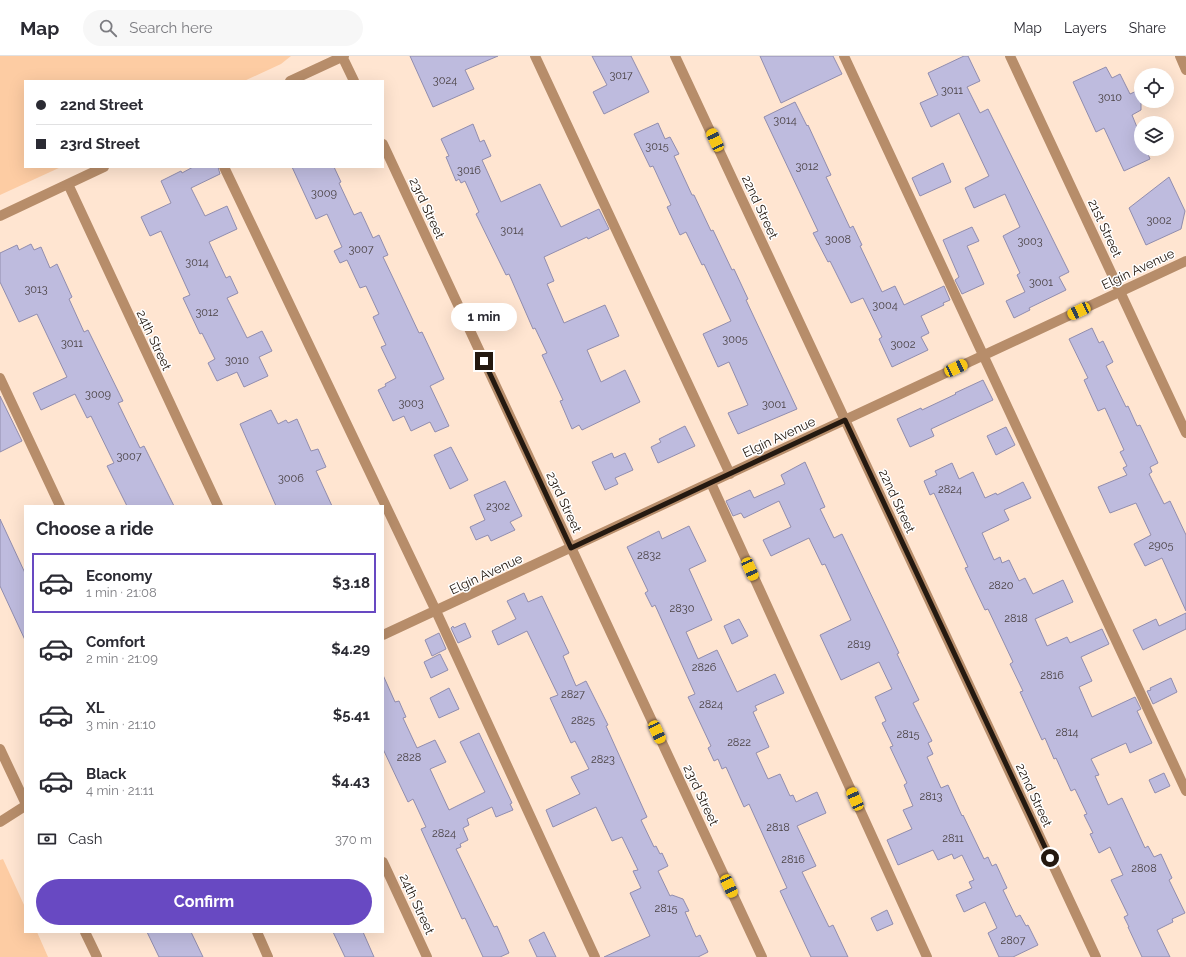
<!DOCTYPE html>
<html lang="en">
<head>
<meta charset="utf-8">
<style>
  :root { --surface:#fff; --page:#f7f7f7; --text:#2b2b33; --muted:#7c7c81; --line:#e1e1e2; --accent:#6849c2 }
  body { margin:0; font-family:Raleway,sans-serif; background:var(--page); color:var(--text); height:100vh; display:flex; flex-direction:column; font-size:15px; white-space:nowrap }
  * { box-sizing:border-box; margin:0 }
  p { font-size:13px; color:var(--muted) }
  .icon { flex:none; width:22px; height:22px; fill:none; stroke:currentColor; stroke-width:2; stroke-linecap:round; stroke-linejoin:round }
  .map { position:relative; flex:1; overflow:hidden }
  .sheet { position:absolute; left:24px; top:449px; width:360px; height:428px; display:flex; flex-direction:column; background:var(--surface); border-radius:0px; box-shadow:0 4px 16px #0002 }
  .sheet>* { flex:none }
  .banner { position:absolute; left:24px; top:24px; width:360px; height:88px; border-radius:0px; box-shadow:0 4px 16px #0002; display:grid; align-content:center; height:88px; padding:0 12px; background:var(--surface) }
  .tools { position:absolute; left:1134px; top:12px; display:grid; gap:8px }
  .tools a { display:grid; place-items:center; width:40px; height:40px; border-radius:50%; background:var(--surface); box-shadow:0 4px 16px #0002; font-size:20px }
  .end { position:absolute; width:18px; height:18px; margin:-9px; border:5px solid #241910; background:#fff; box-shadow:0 0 0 2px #fff }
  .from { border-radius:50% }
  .bubble { position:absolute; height:28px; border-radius:14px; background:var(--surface); box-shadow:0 4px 16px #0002; font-size:13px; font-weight:700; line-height:28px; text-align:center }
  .car { position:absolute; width:12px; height:24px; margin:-12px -6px; border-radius:5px; box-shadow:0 0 3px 1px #0007; background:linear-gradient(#f5c518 24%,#345 0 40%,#f5c518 0 76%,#345 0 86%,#f5c518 0) }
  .banner b { display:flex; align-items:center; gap:14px; height:38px; font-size:15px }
  .banner b+b { border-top:1px solid var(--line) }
  .banner i { width:10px; height:10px; background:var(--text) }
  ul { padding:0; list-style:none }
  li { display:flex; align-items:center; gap:12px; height:60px; margin:0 8px 6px; padding:0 4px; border:2px solid transparent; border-radius:0px }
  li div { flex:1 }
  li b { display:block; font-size:15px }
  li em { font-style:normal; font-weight:700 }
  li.selected { border-color:var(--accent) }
  li>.icon { width:36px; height:36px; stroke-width:1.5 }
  h2 { padding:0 12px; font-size:18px; line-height:48px }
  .pay { display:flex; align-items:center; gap:10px; height:44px; padding:0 12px; font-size:15px }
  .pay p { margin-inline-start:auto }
  .action { display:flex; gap:8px; margin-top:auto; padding:8px 12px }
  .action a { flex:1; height:46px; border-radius:24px; background:var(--accent); color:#fff; font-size:16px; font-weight:700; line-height:46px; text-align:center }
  header { display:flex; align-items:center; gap:24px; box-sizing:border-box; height:56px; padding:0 20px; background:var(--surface); border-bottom:1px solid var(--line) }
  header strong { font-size:19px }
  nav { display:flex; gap:22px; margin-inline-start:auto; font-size:14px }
  .search { width:280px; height:36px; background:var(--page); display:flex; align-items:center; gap:10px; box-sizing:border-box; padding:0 14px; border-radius:22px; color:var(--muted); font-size:15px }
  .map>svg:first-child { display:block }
  .green { fill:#fdcca3 }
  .building { fill:#bebbde; stroke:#918dae }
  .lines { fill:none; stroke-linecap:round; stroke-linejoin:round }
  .minor { stroke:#b78d6a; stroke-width:10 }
  .route { stroke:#241910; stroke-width:5 }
  .labels { text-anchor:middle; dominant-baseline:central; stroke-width:3; stroke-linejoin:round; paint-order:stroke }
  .number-label { font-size:11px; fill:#4a4244 }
  .street-label { font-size:13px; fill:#241910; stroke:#fff }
</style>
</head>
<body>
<header>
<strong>Map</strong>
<div class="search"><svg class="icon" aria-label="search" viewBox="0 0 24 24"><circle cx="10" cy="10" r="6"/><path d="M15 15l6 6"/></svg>Search here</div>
<nav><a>Map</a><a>Layers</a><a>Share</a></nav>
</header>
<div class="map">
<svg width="1186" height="901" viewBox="0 0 1186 901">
  <rect width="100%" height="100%" fill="#ffe5d1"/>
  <path class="green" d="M0 0H291L281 8 244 25H25V111H61L0 139Z
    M3 803 25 851V876H37L48 901H0V804Z"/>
  <path class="building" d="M410 0H498L465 14 474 33 433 51Z
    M592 0H631L649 36 604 58 593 36 607 29Z
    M760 0H833L842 18 781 47Z
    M964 0H968L980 25 967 31 980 57 988 53 1069 216 1059 221 1066 234 1029 252 1030 254 1014 262 1006 245 1025 236 1017 219 1020 217 1003 180 1020 171 1005 138 974 152 965 132 989 120 959 57 931 71 920 47 938 39 928 17Z
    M1106 11 1112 22 1120 18 1130 38 1141 33V54L1132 59 1141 81V93H1146L1150 103 1124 115 1104 72 1096 76 1073 26Z
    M795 46 807 70 808 69 831 119 826 121 850 172 853 170 862 189 860 190 882 236 895 230 904 249 944 230 950 244 943 247 944 249 921 260 929 277 921 281 928 294 892 311 879 283 882 281 863 242 851 247 830 205 828 206 813 177 818 175 764 61Z
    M658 67 665 83 670 81 679 98 674 100 692 139H694L711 175 713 174 732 214 734 213 748 243 746 244 797 353 738 378 728 357 748 349 729 306 718 311 703 278 731 265 704 208 702 209 686 176 680 179 667 151 671 149 653 110 650 111 634 78Z
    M473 68 480 86 484 84 491 100 482 104 501 146 540 128 561 171 599 153 609 173 588 183 587 181 544 201 554 225 547 228 564 267 605 249 619 280 587 294 601 326 625 314 640 346 582 374 579 369 572 373 560 345 563 344 542 299 547 297 535 272 533 273 509 218 506 219 476 158 479 156 465 125 461 127 459 123 456 125 446 101 449 100 441 83Z
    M943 107 951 126 920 140 912 122Z
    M193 111H218L220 118 191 132 205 160 227 150 237 173 209 186 226 222 230 220 238 237 227 242 247 282 262 275 272 295 259 301 268 320 244 331 237 316 217 325 208 307 215 303 202 277 200 278 183 242 190 239 161 175 150 180 141 161 171 147 161 125 181 115 182 117Z
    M292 111H334L341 126 339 127 354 159 361 156 373 182 379 179 388 199 383 201 394 224 419 277 422 276 444 323 430 330 449 370 435 376 430 366 411 375 404 360 393 365 378 334 386 330 385 328 396 322 381 291 386 289 373 261 379 258 366 230 360 232 347 204 340 207 334 195 342 191 327 158 316 163Z
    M1169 121 1185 155 1181 173 1146 189 1129 152Z
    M972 171 979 185 967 190 984 228 962 238 955 224 959 221 943 184Z
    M31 188 34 194 41 191 50 212 57 208 72 241 69 243 84 276 88 274 123 345 118 347 140 392 144 390 174 450H127L107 410 114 407 91 360 87 362 75 338 41 354 33 337 67 321 37 258 19 266 0 226V197L17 189 19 194Z
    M1092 272 1099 287 1103 285 1113 306 1106 310 1126 351 1128 350 1137 370 1140 369 1158 407 1150 411 1152 416 1149 418 1164 448 1170 445 1186 479V555L1162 502 1145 510 1134 488 1151 479 1136 447 1110 457 1098 431 1127 419 1123 412 1127 410 1120 396 1124 394 1105 352 1098 355 1084 324 1088 322 1069 283Z
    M983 324 993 344 931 373 934 380 910 391 897 363 921 352 922 354 956 338 955 337Z
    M0 340 22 385 0 396Z
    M271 354 278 368 286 364 288 367 297 363 311 395 318 393 326 411 316 415 332 450H276L240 368Z
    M685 370 695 390 658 407 651 391 661 386 659 383Z
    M1006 371 1015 389 996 399 987 380Z
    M451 391 468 424 450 433 434 399Z
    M612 397 614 402 625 397 633 414 615 422 618 428 605 434 592 406Z
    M805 406 825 451 820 453 834 482 842 478 899 597 897 598 919 644 913 647 932 685 928 687 933 698 927 701 941 732 948 729 962 760 963 759 984 803 988 801 992 810 996 808 1007 832 1003 834 1016 861 1020 859 1026 870 1028 869 1038 889 1013 901H999L988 877 997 872 985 846 964 856 956 839 972 832 969 826 974 824 962 799 954 803 952 798 938 804 933 794 898 809 887 784 912 773 903 754 913 750 904 729 907 727 890 691 893 690 882 667 886 665 875 641 892 633 879 606 841 624 820 579 851 564 825 508 822 509 809 482 771 500 763 484 791 471 779 445 744 462 741 457 733 460 726 445 750 434 754 442 785 428 781 419Z
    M952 407 959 423 973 416 985 442 996 437 997 439 1023 426 1031 442 1004 454 1009 464 982 477 994 504 1000 501 1002 507 1009 504 1019 525 1025 522 1033 538 1063 524 1073 546 1035 563 1047 590 1067 581 1070 587 1102 573 1109 588 1081 601 1092 625 1079 631 1092 661 1135 641 1141 653 1137 655 1152 687 1130 697 1126 687 1091 703 1099 719 1095 720 1108 749 1122 742 1145 792 1148 790 1154 801 1161 798 1172 822 1169 824 1185 857 1172 863 1173 866 1157 874 1170 901H1142L1128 871H1129L1124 861 1128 859 1111 824 1123 819 1110 791 1099 797 1090 778 1093 777 1084 759 1087 758 1075 733 1071 735 1056 702 1054 703 1045 682 1042 684 1020 636 1023 635 1010 608 1013 606 988 553 985 554 965 512 968 511 934 437 930 439 924 425 937 419 935 415Z
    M505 425 522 460 510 466 515 474 491 485 488 479 476 484 470 471 485 464 474 439Z
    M0 463 25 517V584L0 530Z
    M689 470 706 505 689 513 712 564 686 576 698 603 717 594 737 636 775 618 784 637 755 650 757 654 753 656 769 691 756 697 768 723 780 718 790 740 793 739 796 746 817 736 826 757 797 770 816 810 802 816 829 871 833 869 848 901H811L780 835 787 832 749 748 744 751 726 711 722 713 718 703 714 705 708 692 711 690 688 641 695 638 655 549 652 551 645 537 648 535 627 491 659 475 662 483Z
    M524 537 528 546 542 540 569 597 563 600 576 630 586 625 608 669 606 670 647 761 641 764 654 791 656 790 660 798 662 797 668 810 658 815 670 840 672 839 683 843 689 855 685 856 696 881 700 879 708 896 698 901H604L650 880 630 837 641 832 633 815 638 814 622 781 612 785 596 751 553 771 546 754 580 738 571 721 589 713 575 685 571 687 550 642 558 639 527 575 498 589 492 575 516 563 507 545Z
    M1186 557V573L1143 594 1133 574 1156 563 1159 570Z
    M739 563 748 580 732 588 724 570Z
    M465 567 471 581 458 587 451 572 453 570 454 572Z
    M439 577 446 593 432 600 425 584Z
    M440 598 448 614 431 622 424 606Z
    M383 619 395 646 399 645 406 661 403 662 417 692 435 684 446 706 430 713 449 754 485 736 460 686 479 677 512 747 510 748 513 754 496 761 492 751 467 763 469 769 463 772 468 784 460 788 461 791 456 793 494 871 497 870 509 897 500 901H483L465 862 462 863 421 773 426 771 413 743 408 746 383 693Z
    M1171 622 1177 636 1153 648 1147 635 1151 634 1150 632Z
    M449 632 459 653 439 662 430 642Z
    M1164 717 1170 730 1155 737 1149 724Z
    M887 854 893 868 877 875 871 862Z
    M147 876H191L203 901H159Z
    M333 876H363L374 901H345Z
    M544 876 556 901H537L529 884Z"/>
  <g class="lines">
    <path class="minor" d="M342 0 354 25
      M535 0 730 418
      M675 0 1096 901
      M844 0 1186 735
      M1010 0 1186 377
      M1180 0 1186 14
      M290 25 344 0
      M383 88 762 901
      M224 111 436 555 595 901
      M68 128 218 450
      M0 160 104 111
      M0 322 60 450
      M711 427 927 901
      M383 579 1186 205
      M0 693 25 746
      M0 766 25 750
      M383 806 427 901
      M85 876 97 901
      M257 876 268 901"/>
  </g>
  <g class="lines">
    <path class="route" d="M484 305 571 492 845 364 1050 802"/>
  </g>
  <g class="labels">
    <g class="number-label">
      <text x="621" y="19">3017</text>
      <text x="445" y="24">3024</text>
      <text x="952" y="34">3011</text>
      <text x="1110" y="41">3010</text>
      <text x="785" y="64">3014</text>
      <text x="657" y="90">3015</text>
      <text x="807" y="110">3012</text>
      <text x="469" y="114">3016</text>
      <text x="324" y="137">3009</text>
      <text x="1159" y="164">3002</text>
      <text x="512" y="174">3014</text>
      <text x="838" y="183">3008</text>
      <text x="1030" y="185">3003</text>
      <text x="361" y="193">3007</text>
      <text x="197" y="206">3014</text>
      <text x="1041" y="226">3001</text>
      <text x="36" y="233">3013</text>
      <text x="885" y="249">3004</text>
      <text x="207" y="256">3012</text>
      <text x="735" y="283">3005</text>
      <text x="72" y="287">3011</text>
      <text x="903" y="288">3002</text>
      <text x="237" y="304">3010</text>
      <text x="98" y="338">3009</text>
      <text x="411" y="347">3003</text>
      <text x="774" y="348">3001</text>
      <text x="129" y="400">3007</text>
      <text x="291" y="422">3006</text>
      <text x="950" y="433">2824</text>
      <text x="498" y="450">2302</text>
      <text x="1161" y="489">2905</text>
      <text x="649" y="499">2832</text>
      <text x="1001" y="529">2820</text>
      <text x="682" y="552">2830</text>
      <text x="1016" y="562">2818</text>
      <text x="859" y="588">2819</text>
      <text x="704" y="611">2826</text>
      <text x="1052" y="619">2816</text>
      <text x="573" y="638">2827</text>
      <text x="711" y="648">2824</text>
      <text x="583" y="664">2825</text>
      <text x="1067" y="676">2814</text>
      <text x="908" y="678">2815</text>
      <text x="739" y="686">2822</text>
      <text x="409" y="701">2828</text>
      <text x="603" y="703">2823</text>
      <text x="931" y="740">2813</text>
      <text x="778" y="771">2818</text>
      <text x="444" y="777">2824</text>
      <text x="953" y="782">2811</text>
      <text x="793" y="803">2816</text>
      <text x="1144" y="812">2808</text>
      <text x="666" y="852">2815</text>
      <text x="1013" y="884">2807</text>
    </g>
    <g class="street-label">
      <text transform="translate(760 151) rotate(65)">22nd Street</text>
      <text transform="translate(427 152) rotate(65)">23rd Street</text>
      <text transform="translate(1105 172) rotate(65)">21st Street</text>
      <text transform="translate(1138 213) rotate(-25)">Elgin Avenue</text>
      <text transform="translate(154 284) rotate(65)">24th Street</text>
      <text transform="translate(779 381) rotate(-25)">Elgin Avenue</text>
      <text transform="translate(897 445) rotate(65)">22nd Street</text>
      <text transform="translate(564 446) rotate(65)">23rd Street</text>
      <text transform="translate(486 518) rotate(-25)">Elgin Avenue</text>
      <text transform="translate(701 739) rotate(65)">23rd Street</text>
      <text transform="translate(1034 739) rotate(65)">22nd Street</text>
      <text transform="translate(417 848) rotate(65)">24th Street</text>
    </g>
  </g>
</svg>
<div class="tools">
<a><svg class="icon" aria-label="locate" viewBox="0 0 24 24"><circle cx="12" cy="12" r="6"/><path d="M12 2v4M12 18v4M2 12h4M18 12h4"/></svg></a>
<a><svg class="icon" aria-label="layers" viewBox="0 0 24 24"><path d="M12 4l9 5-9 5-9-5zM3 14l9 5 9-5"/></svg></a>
</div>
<i class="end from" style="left:1050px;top:802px"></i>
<i class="end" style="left:484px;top:305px"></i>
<div class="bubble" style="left:451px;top:247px;width:66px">1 min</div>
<i class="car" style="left:715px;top:84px;rotate:335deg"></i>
<i class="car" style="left:1079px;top:255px;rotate:245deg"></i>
<i class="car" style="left:956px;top:312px;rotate:65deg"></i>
<i class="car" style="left:750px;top:513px;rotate:156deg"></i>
<i class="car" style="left:657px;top:676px;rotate:155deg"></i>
<i class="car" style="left:855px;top:743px;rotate:336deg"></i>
<i class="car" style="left:729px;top:830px;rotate:155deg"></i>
<div class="banner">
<b><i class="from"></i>22nd Street</b>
<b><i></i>23rd Street</b>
</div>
<section class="sheet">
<h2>Choose a ride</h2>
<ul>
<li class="selected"><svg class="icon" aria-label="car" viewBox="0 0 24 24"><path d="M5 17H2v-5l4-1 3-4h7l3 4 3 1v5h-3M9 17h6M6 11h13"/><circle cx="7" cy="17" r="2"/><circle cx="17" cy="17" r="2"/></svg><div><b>Economy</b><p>1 min · 21:08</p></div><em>$3.18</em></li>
<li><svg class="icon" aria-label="car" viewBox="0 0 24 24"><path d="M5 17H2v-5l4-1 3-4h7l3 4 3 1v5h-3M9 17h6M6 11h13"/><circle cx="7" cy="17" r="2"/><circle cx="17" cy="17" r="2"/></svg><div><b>Comfort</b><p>2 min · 21:09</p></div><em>$4.29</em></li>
<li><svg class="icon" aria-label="car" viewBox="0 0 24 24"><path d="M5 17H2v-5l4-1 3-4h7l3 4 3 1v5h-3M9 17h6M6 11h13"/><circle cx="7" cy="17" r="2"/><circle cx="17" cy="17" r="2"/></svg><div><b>XL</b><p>3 min · 21:10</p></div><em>$5.41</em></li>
<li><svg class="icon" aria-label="car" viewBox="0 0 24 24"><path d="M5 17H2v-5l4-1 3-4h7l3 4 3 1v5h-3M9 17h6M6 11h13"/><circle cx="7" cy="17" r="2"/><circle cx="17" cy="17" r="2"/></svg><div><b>Black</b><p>4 min · 21:11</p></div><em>$4.43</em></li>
</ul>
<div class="pay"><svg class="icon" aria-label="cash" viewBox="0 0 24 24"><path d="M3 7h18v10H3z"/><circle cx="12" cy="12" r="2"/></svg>Cash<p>370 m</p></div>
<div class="action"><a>Confirm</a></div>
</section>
</div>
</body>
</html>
